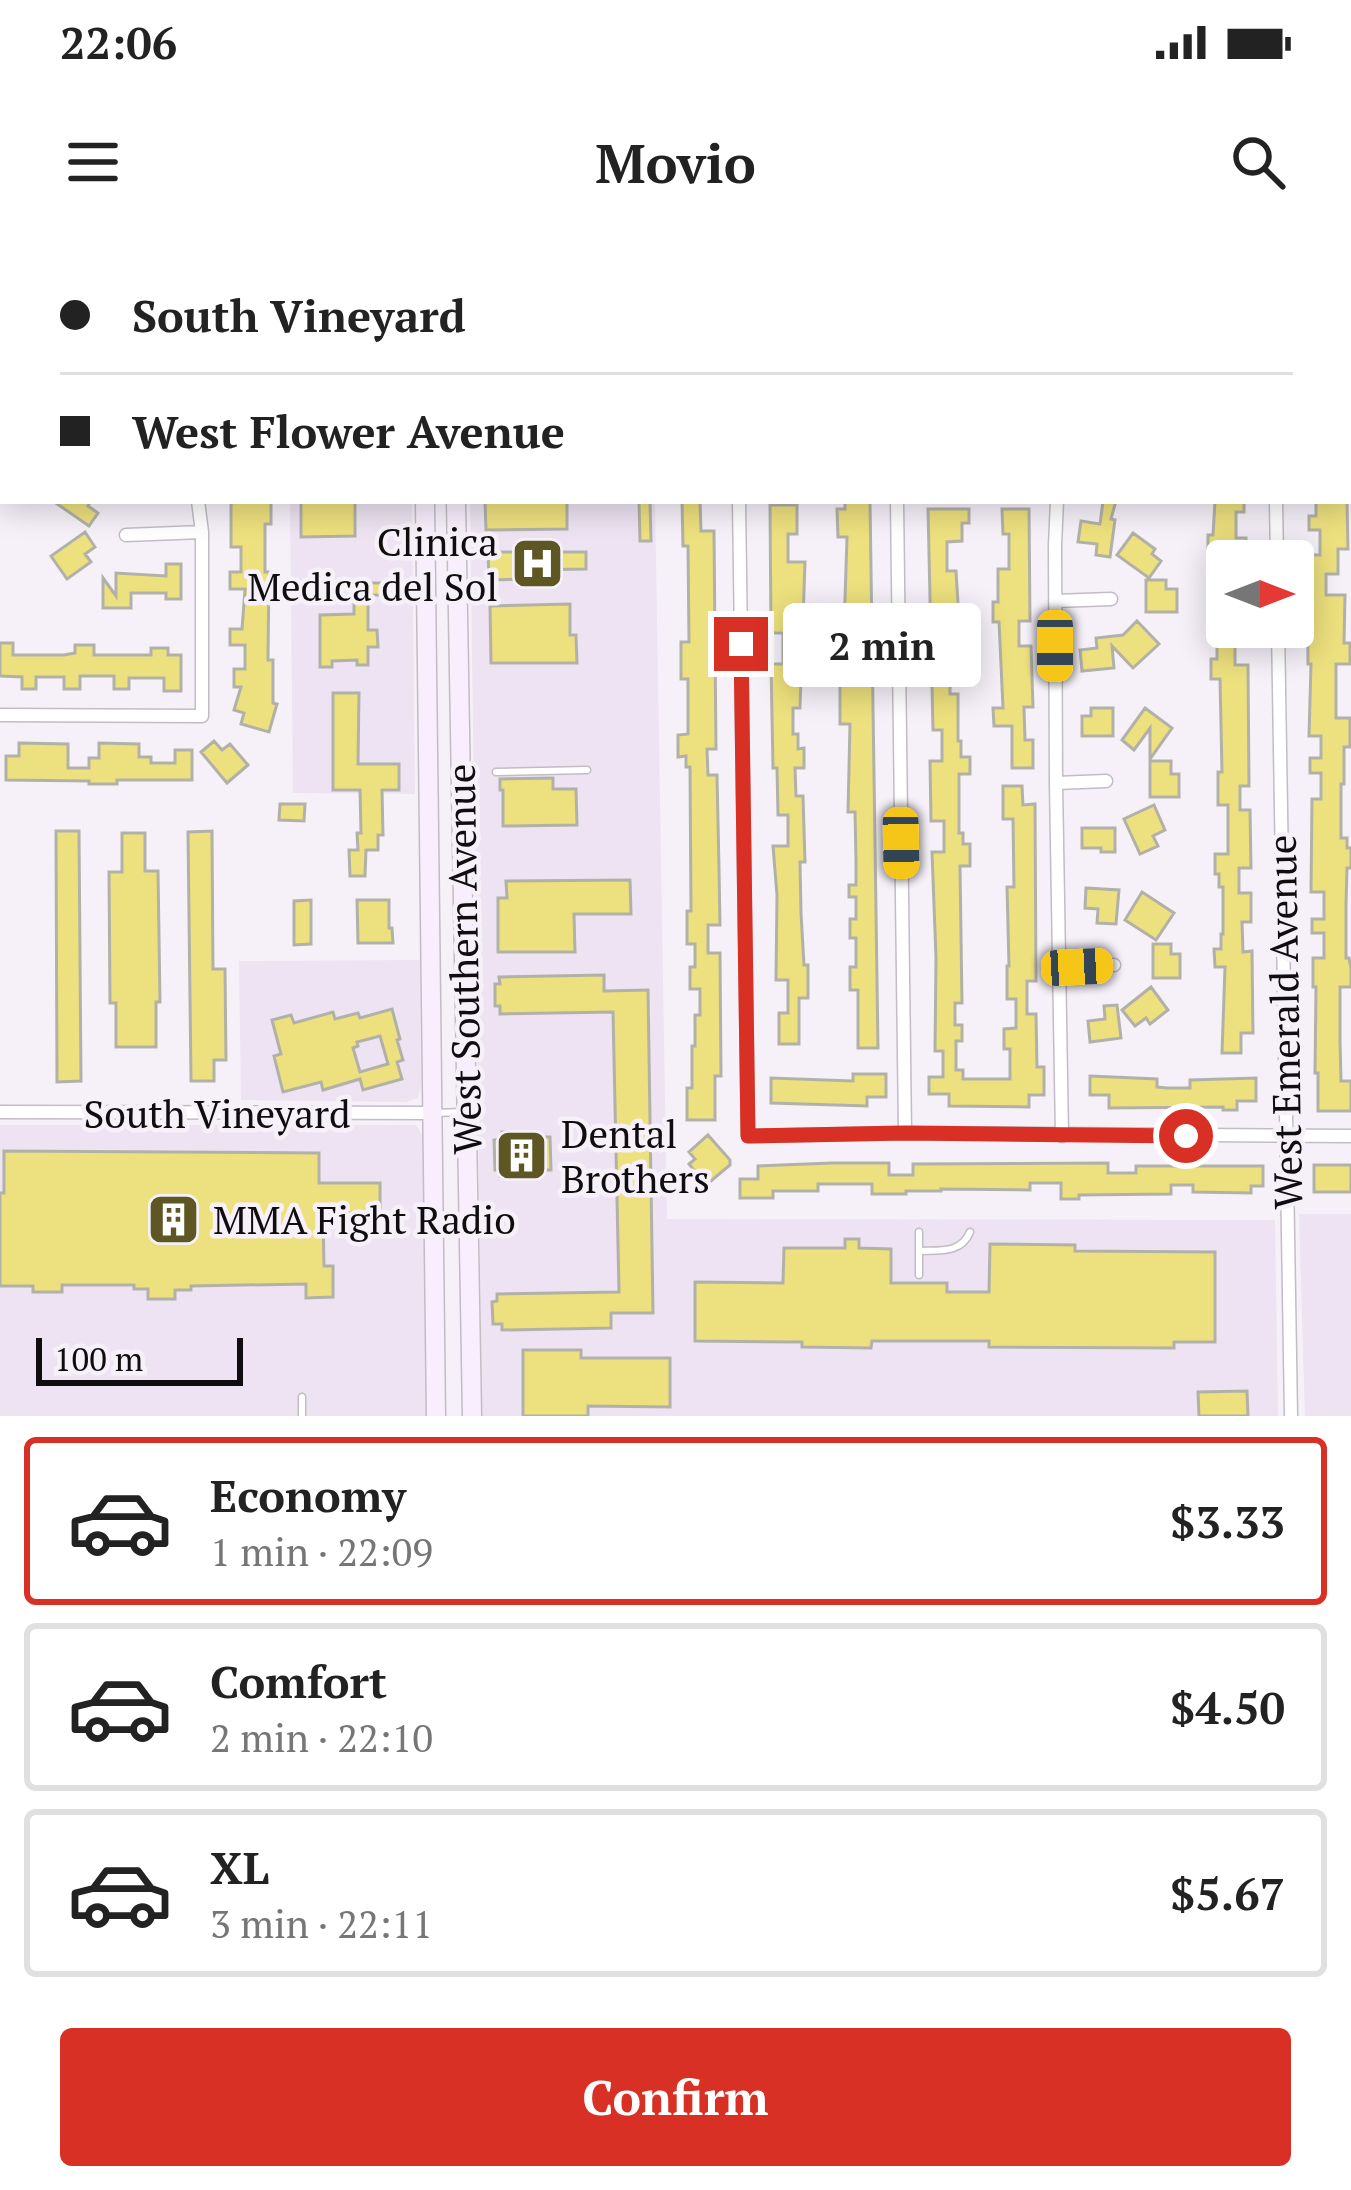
<!DOCTYPE html>
<html lang="en">
<head>
<meta charset="utf-8">
<style>
  :root { --surface:#fff; --page:#f6f6f6; --text:#222; --muted:#767676; --line:#e0e0e0; --accent:#d93025 }
  body { margin:0; font-family:"PT Serif",serif; background:var(--page); color:var(--text); height:100vh; display:flex; flex-direction:column; font-size:45px; white-space:nowrap }
  * { box-sizing:border-box; margin:0 }
  p { font-size:39px; color:var(--muted) }
  .icon { flex:none; width:66px; height:66px; fill:none; stroke:currentColor; stroke-width:2; stroke-linecap:round; stroke-linejoin:round }
  .map { position:relative; height:1176px; overflow:hidden }
  .panel { display:flex; flex-direction:column; background:var(--surface); flex:1 }
  .panel>* { flex:none }
  .hud { position:absolute; left:0px; top:0px; width:1353px; height:264px; box-shadow:0 6px 30px #0003; display:grid; align-content:center; height:264px; padding:0 60px; background:var(--surface) }
  .needle { width:78px; rotate:90deg }
  .controls { position:absolute; left:1206px; top:300px; display:grid; gap:24px }
  .controls a { display:grid; place-items:center; width:108px; height:108px; border-radius:12px; background:var(--surface); box-shadow:0 6px 30px #0003; font-size:60px }
  .scale { position:absolute; left:36px; bottom:30px; width:207px; box-sizing:border-box; padding-left:12px; border:6px solid #0f0d10; border-top:0; font-size:33px; line-height:42px; white-space:nowrap; color:#0f0d10; -webkit-text-stroke:9px #f6f1f9; paint-order:stroke }
  .end { position:absolute; width:54px; height:54px; margin:-27px; border:15px solid #d93025; background:#fff; box-shadow:0 0 0 6px #fff }
  .from { border-radius:50% }
  .bubble { position:absolute; height:84px; border-radius:12px; background:var(--surface); box-shadow:0 6px 30px #0003; font-size:39px; font-weight:600; line-height:84px; text-align:center }
  .car { position:absolute; width:36px; height:72px; margin:-36px -18px; border-radius:15px; box-shadow:0 0 9px 3px #0007; background:linear-gradient(#f5c518 24%,#345 0 40%,#f5c518 0 76%,#345 0 86%,#f5c518 0) }
  .hud b { display:flex; align-items:center; gap:42px; height:114px; font-size:45px }
  .hud b+b { border-top:3px solid var(--line) }
  .hud i { width:30px; height:30px; background:var(--text) }
  ul { padding:21px 0 0; list-style:none }
  li { display:flex; align-items:center; gap:36px; height:168px; margin:0 24px 18px; padding:0 36px; border:6px solid var(--line); border-radius:12px }
  li div { flex:1 }
  li b { display:block; font-size:45px }
  li em { font-style:normal; font-weight:600 }
  li.selected { border-color:var(--accent) }
  li>.icon { width:108px; height:108px; stroke-width:1.5 }
  .primary-button { display:flex; gap:24px; margin-top:auto; padding:24px 60px }
  .primary-button a { flex:1; height:138px; border-radius:12px; background:var(--accent); color:#fff; font-size:48px; font-weight:600; line-height:138px; text-align:center }
  .status { display:flex; justify-content:space-between; align-items:center; height:84px; padding:0 60px; background:var(--surface); direction:ltr }
  .status svg { height:33px; fill:currentColor }
  header { display:flex; justify-content:space-between; align-items:center; height:156px; padding:0 60px; background:var(--surface); font-size:54px; font-weight:600 }
  .map>svg:first-child { display:block }
  .built { fill:#ede3f2 }
  .building { fill:#ede07e; stroke:#b2b1a8; stroke-width:3; fill-rule:evenodd }
  .lines { fill:none; stroke-linecap:round; stroke-linejoin:round }
  .lane-casing { stroke:#c2bcc4; stroke-width:9 }
  .street-casing { stroke:#c2bcc4; stroke-width:15 }
  .secondary-casing { stroke:#c2bcc4; stroke-width:21 }
  .lane { stroke:#fff; stroke-width:6 }
  .street { stroke:#fff; stroke-width:12 }
  .secondary { stroke:#f8eefe; stroke-width:18 }
  .route { stroke:#d93025; stroke-width:15 }
  .labels { text-anchor:middle; dominant-baseline:central; stroke-width:9; stroke-linejoin:round; paint-order:stroke }
  .poi-label { font-size:39px; fill:#0f0d10; stroke:#f6f1f9; text-anchor:start }
  .street-label { font-size:39px; fill:#0f0d10; stroke:#f6f1f9 }
</style>
</head>
<body>
<div class="status"><b>22:06</b><svg viewBox="0 0 49 12"><path d="M0 12V9h3v3zM5 12V6h3v6zM10 12V3h3v9zM15 12V0h3v12zM26 1h20v11H26zM47 4h2v5h-2z"/></svg></div>
<header><svg class="icon" aria-label="menu" viewBox="0 0 24 24"><path d="M4 6h16M4 12h16M4 18h16"/></svg>Movio<svg class="icon" aria-label="search" viewBox="0 0 24 24"><circle cx="10" cy="10" r="6"/><path d="M15 15l6 6"/></svg></header>
<div class="map">
<svg width="1351" height="1176" viewBox="0 0 1351 1176">
  <rect width="100%" height="100%" fill="#f6f1f9"/>
  <path class="built" d="M290 261H412L415 554 293 553Z
    M470 261H655L667 979 1275 980 1278 1176H482Z
    M420 720 421 846 418 858 407 862 241 860 239 721Z
    M0 885H416L423 896 427 1176H0Z
    M1299 974H1351V1176H1305Z"/>
  <path class="building" d="M53 261H91L88 266 98 273 89 286Z
    M248 261H271V284H265V332H269L268 420H273V463L277 464 269 492 241 484 244 473 234 470 241 447H234V429H245V405H230V389H242L245 349H230V332H241V307H231V263Z
    M301 261H355V296L301 297Z
    M485 261H567V289L486 290Z
    M639 261H650L651 301H640Z
    M682 261H700L701 291H714L716 509H707L708 535H717L719 628 720 685H708V713H720L721 836H715V880H687V848H692V806H695V775H700V749H690V727H695V704H687V671H691L690 527H686V516L678 517V495L688 494V439H681V402H689L688 306H683Z
    M845 261H870L878 808H858V750H850V727H856V698H850V679H856V657H849V645H856V620L855 572H848L850 484H840V445H844V415H852V390H844L847 297H838L837 269H845Z
    M1103 261H1116L1111 279 1115 280 1110 317 1096 315 1097 304 1078 302 1081 281 1100 284Z
    M1215 261H1244V272H1236V298H1246V312H1208V295H1213Z
    M1316 261H1347L1348 309H1338V334H1326V355H1345L1344 403H1350V424H1336V478H1350V507H1344V544H1341V598H1347V608H1351V628H1347L1346 664V718H1349L1351 728V747H1340V800L1341 841H1351V871H1318V833H1315L1316 747H1313V718H1324V693H1312V679H1324V652H1311L1312 559H1321V533H1310V518H1321V496H1309L1311 424H1308L1307 315H1320V290H1309V276H1316Z
    M770 265H797V294H788V322H805L800 468H793V494H798V509L804 508V528H795L796 556H803L805 622H800L801 673 804 725H808V758H799V804H779V773H788V740H776L777 655 773 606H788V575H778L777 528H773L771 424H783V393H771Z
    M928 269H969V283H962V301L947 302V331H956L958 363 956 433H950V454H958V501H961V517H970V534H959V593H963V604H970V626H960L962 763H955V785H962V801H956V830H963V839H1010V809H1004V789L1016 788V759H1007V726H1009L1007 647H1014L1013 579H1003V546H1022L1023 565 1035 564 1036 741H1027V774H1036L1037 827H1044V855H1029V867L949 866V854H929V837H943V811H935L936 718 932 612H944V581H931L930 521H942V490H933Z
    M1002 269H1029L1030 381H1019V406H1031L1033 467H1024L1025 500H1033V528H1012V486H994L993 468H1003L999 382H993V362H998V329H1009V294H1003Z
    M85 292 95 307 85 314 91 322 67 339 51 316Z
    M1133 293 1155 309 1152 314 1161 321 1149 338 1117 315Z
    M488 312H586V329L525 330V339L489 340Z
    M166 324H181V359H166V353H131V368H103V338L116 356V333L166 336Z
    M1146 340H1166V349H1177V372H1146Z
    M354 343H394V355H368V390H377L378 407H368V425H357V420L332 421V427H320V375L354 374Z
    M570 364V395H576L577 423H491L490 366Z
    M1137 381 1159 404 1133 428 1112 406 1114 428 1082 431 1080 410 1097 408 1096 398 1123 395Z
    M1217 387H1246V398H1235V425H1248L1249 546H1240V570H1250L1251 628H1239V653H1251V682H1242L1243 712 1252 711 1253 793H1241V813H1222L1225 727H1215L1214 709H1221V694H1223V647H1219V634H1215V614H1228V565H1218V532H1222L1220 439H1211V419H1217Z
    M0 403H13V415H64L75 413V405H94V415H151V408H168V415H181V451H164V438H129V449H114V436H80V449H64V437H36V449H22V437L0 436Z
    M333 453H359L358 524H399V550H382L383 595H378V610H366L365 636H350L349 610H358L357 593H361L360 550H333Z
    M1091 468H1113V496H1082V476H1091Z
    M1145 468 1172 488 1150 519V488L1134 510 1122 500Z
    M214 501 222 510 230 504 248 525 227 543 201 512Z
    M19 503 68 504V528H89V518H99V503L139 504V517H151V523H175V510H192V540H117V544H89V541L6 540V516H19Z
    M1150 521H1171V534H1179V557H1150Z
    M553 538V549H576L577 585 503 586V550H500V539Z
    M280 564H305L304 581 279 580Z
    M1154 565 1165 590 1153 596 1158 606 1140 614 1124 579Z
    M1082 588H1115V612H1101V608H1082Z
    M56 591H79L81 841 57 842Z
    M212 591 213 729H225L226 820H214V841H191L188 592Z
    M122 593H145V631H158L160 762H156V807H116V763H110L109 632H122Z
    M630 640 631 674H574L575 712H498V658H507L506 641Z
    M1086 648 1119 650 1116 684 1097 683 1098 669 1085 668Z
    M1142 652 1174 673 1156 700 1125 680Z
    M311 660V704L294 705V661Z
    M357 660H389V688H392L393 703H358Z
    M1153 704H1171V714H1180V738H1153Z
    M604 735V751L648 750 653 1073H611V1088L502 1090V1084H493L492 1062 497 1061V1054L619 1052 613 772 500 774V766H495V744H500L499 737Z
    M1151 747 1168 770 1150 784 1146 778 1135 786 1122 770Z
    M1117 765 1121 798 1090 802 1088 781 1105 779 1104 766Z
    M392 769 400 799 397 800 403 820 397 822 402 839 363 850 360 839 323 850 321 842 283 852 274 816 281 814 272 780 291 775 294 783 333 772 335 779 358 773 360 778ZM380 796 388 824 360 832 353 808 358 806 357 802Z
    M853 834H886V857H867V866L771 863V838L853 841Z
    M1090 836 1157 839V847L1167 848H1190V840L1256 838V861H1237V870H1223V867L1109 868V855H1090Z
    M502 892H527V897H550L551 930H528V935L500 936V930H495L494 900 502 899Z
    M708 895 730 920V925L706 945 689 924 695 919 689 912Z
    M4 911 319 913V943H380V973H323L324 1026H333V1057L306 1058V1044L191 1046V1050H175V1059H148V1049H134V1045H62V1052H33V1046H0V953H4Z
    M832 923H889V935H913V924L1108 923V933H1136V926H1263V946H1251V953L1193 952V945H1171V954L1079 955V959H1061V943H1030V950L941 949V951H906V954H872V944H818V951H773V958H740V939H758V926Z
    M1314 925H1351V952H1314Z
    M845 999H859V1008L891 1009V1043H947V1052H989L990 1004 1075 1005V1011L1215 1012V1102H1174V1108L989 1107V1101H872L871 1108 802 1107V1102L695 1101V1042L783 1043 784 1008H845Z
    M523 1110H581V1118H670V1167L588 1166V1176H523Z
    M1247 1151 1248 1176H1199L1198 1152Z"/>
  <g class="lines">
    <defs>
      <path id="lane" d="M496 532 587 530
        M434 873 462 872
        M919 992V1011C939 1010 961 1014 970 992
        M919 1011V1035
        M302 1157V1176"/>
      <path id="street" d="M135 0V3
        M1109 0V3
        M1273 0V3
        M741 3V0
        M950 3V0
        M1350 6H1351
        M739 261 748 896 905 893 1351 896
        M897 261 905 893
        M1057 261 1055 305 1056 543 1062 896
        M1276 261 1277 321
        M126 295 202 292
        M1055 361 1111 359
        M1278 387 1291 1176
        M0 475 202 476V292L198 261
        M1056 543 1106 541
        M1059 728 1114 725
        M0 872 434 873"/>
      <path id="secondary" d="M421 0V3
        M452 0V3
        M425 261 436 1176
        M456 261 472 1176"/>
    </defs>
    <use href="#lane" class="lane-casing"/>
    <use href="#street" class="street-casing"/>
    <use href="#secondary" class="secondary-casing"/>
    <use href="#lane" class="lane"/>
    <use href="#street" class="street"/>
    <use href="#secondary" class="secondary"/>
  </g>
  <g class="lines">
    <path class="route" d="M741 404 748 896 905 893 1186 896"/>
  </g>
  <defs>
    <symbol id="hospital-square" viewBox="-11 -11 22 22"><rect x="-9" y="-9" width="18" height="18" rx="4" fill="#5e5724" stroke="#f6f1f9"/><path d="M-5-5h3v3.5h4V-5h3V5h-3V1.5h-4V5h-3Z" fill="#fff"/></symbol>
    <symbol id="building-square" viewBox="-11 -11 22 22"><rect x="-9" y="-9" width="18" height="18" rx="4" fill="#5e5724" stroke="#f6f1f9"/><path d="M-4-6H4V6H1V3H-1V6H-4ZM-2.5-4.3h1.7v1.8h-1.7ZM.8-4.3h1.7v1.8H.8ZM-2.5-1h1.7V.8h-1.7ZM.8-1h1.7V.8H.8Z" fill="#fff"/></symbol>
  </defs>
  <g fill-rule="evenodd">
    <use href="#hospital-square" x="508" y="294" width="59" height="59"/>
    <use href="#building-square" x="492" y="886" width="59" height="59"/>
    <use href="#building-square" x="144" y="950" width="59" height="59"/>
  </g>
  <g class="labels">
    <g class="poi-label">
      <text x="498" y="301" text-anchor="end">Clinica<tspan x="498" dy="45">Medica del Sol</tspan></text>
      <text x="561" y="893">Dental<tspan x="561" dy="45">Brothers</tspan></text>
      <text x="213" y="979">MMA Fight Radio</text>
    </g>
    <g class="street-label">
      <text transform="translate(463 719) rotate(-91)">West Southern Avenue</text>
      <text transform="translate(1284 782) rotate(-91)">West Emerald Avenue</text>
      <text x="217" y="873">South Vineyard</text>
    </g>
  </g>
</svg>
<div class="controls">
<a><svg class="needle" viewBox="-14 -14 28 28"><path d="M0-13l5 13h-10z" fill="#e53935"/><path d="M0 13l5-13h-10z" fill="#767676"/></svg></a>
</div>
<div class="scale">100 m</div>
<i class="end from" style="left:1186px;top:896px"></i>
<i class="end" style="left:741px;top:404px"></i>
<div class="bubble" style="left:783px;top:363px;width:198px">2 min</div>
<i class="car" style="left:1055px;top:406px;rotate:180deg"></i>
<i class="car" style="left:901px;top:603px;rotate:179deg"></i>
<i class="car" style="left:1077px;top:727px;rotate:87deg"></i>
<div class="hud">
<b><i class="from"></i>South Vineyard</b>
<b><i></i>West Flower Avenue</b>
</div>
</div>
<section class="panel">
<ul>
<li class="selected"><svg class="icon" aria-label="car" viewBox="0 0 24 24"><path d="M5 17H2v-5l4-1 3-4h7l3 4 3 1v5h-3M9 17h6M6 11h13"/><circle cx="7" cy="17" r="2"/><circle cx="17" cy="17" r="2"/></svg><div><b>Economy</b><p>1 min · 22:09</p></div><em>$3.33</em></li>
<li><svg class="icon" aria-label="car" viewBox="0 0 24 24"><path d="M5 17H2v-5l4-1 3-4h7l3 4 3 1v5h-3M9 17h6M6 11h13"/><circle cx="7" cy="17" r="2"/><circle cx="17" cy="17" r="2"/></svg><div><b>Comfort</b><p>2 min · 22:10</p></div><em>$4.50</em></li>
<li><svg class="icon" aria-label="car" viewBox="0 0 24 24"><path d="M5 17H2v-5l4-1 3-4h7l3 4 3 1v5h-3M9 17h6M6 11h13"/><circle cx="7" cy="17" r="2"/><circle cx="17" cy="17" r="2"/></svg><div><b>XL</b><p>3 min · 22:11</p></div><em>$5.67</em></li>
</ul>
<div class="primary-button"><a>Confirm</a></div>
</section>
</body>
</html>
